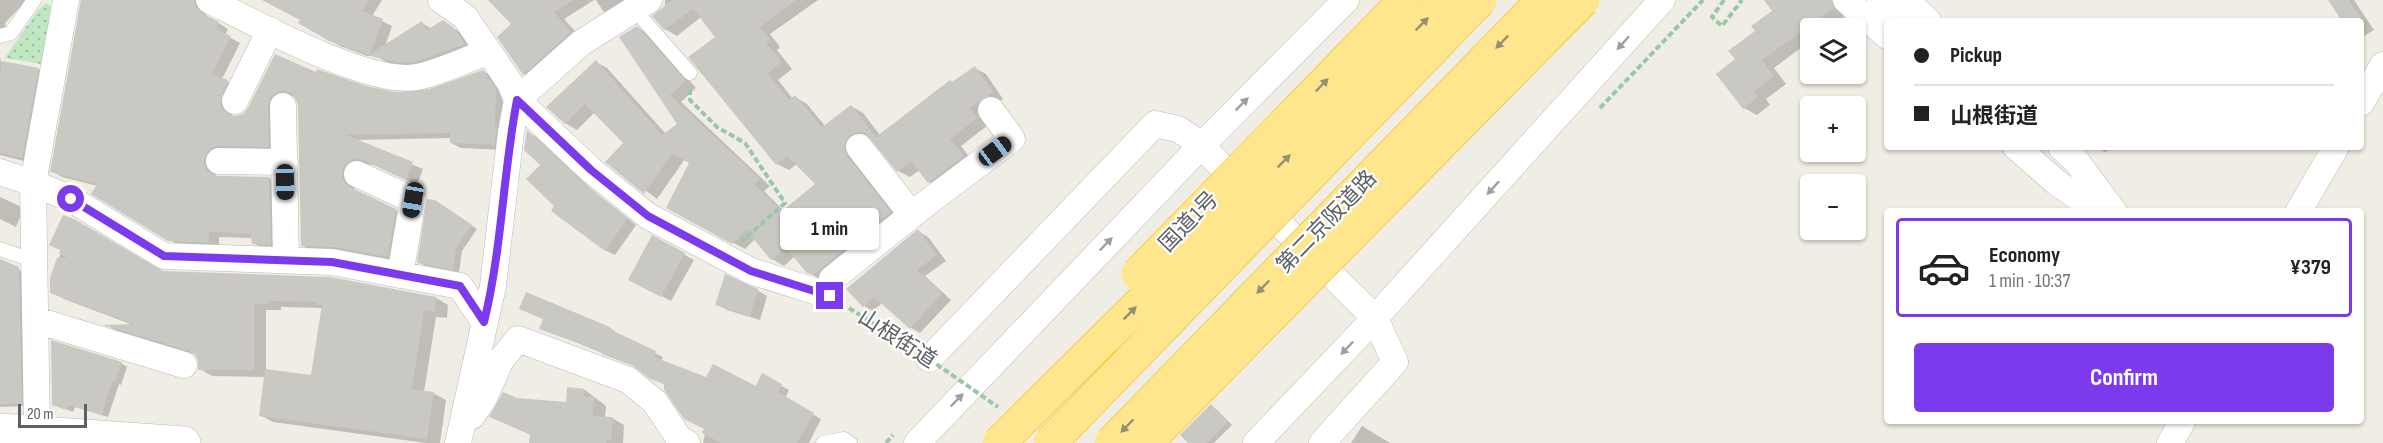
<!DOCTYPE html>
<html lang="en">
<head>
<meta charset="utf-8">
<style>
  :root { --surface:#fff; --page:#f6f6f6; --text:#222; --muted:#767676; --line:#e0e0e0; --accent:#7c3aed }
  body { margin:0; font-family:"Sofia Sans Condensed","Noto Sans JP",sans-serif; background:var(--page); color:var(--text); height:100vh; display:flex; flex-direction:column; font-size:22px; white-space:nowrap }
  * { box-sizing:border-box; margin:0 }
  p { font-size:20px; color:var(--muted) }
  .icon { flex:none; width:33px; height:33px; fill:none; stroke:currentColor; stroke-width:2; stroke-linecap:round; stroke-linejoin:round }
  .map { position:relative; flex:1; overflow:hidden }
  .side { position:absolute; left:1884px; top:208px; width:480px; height:216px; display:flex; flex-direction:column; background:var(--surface); border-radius:6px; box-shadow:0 2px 4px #0004 }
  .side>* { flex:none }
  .guide { position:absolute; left:1884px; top:18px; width:480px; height:132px; border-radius:6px; box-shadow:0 2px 4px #0004; display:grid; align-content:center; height:132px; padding:0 30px; background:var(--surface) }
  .fabs { position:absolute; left:1800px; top:18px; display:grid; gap:12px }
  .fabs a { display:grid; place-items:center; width:66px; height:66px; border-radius:6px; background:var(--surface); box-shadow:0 2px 4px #0004; font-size:30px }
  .scale { position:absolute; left:18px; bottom:15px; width:69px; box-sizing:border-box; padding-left:6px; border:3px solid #5c6065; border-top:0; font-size:16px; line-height:21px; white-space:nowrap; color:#5c6065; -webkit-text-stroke:4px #fff; paint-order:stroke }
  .end { position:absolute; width:27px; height:27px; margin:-14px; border:8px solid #7c3aed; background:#fff; box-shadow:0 0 0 3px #fff }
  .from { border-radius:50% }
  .bubble { position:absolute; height:42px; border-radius:6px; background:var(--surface); box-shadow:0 2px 4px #0004; font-size:20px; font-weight:700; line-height:42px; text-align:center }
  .car { position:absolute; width:18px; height:36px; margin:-18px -9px; border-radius:8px; box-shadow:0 0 4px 2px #0007; background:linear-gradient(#222 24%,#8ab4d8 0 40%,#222 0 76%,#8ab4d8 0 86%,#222 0) }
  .guide b { display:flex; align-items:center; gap:21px; height:57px; font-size:22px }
  .guide b+b { border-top:2px solid var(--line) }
  .guide i { width:15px; height:15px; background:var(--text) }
  ul { padding:10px 0 0; list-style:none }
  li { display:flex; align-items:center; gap:18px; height:99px; margin:0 12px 9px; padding:0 18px; border:3px solid transparent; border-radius:6px }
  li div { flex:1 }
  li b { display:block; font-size:22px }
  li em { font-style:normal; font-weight:700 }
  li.active { border-color:var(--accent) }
  li>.icon { width:54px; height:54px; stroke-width:1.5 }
  .button { display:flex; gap:12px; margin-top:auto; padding:12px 30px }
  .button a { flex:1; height:69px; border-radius:6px; background:var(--accent); color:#fff; font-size:24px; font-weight:700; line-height:69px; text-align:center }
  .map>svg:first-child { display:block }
  .green { fill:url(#green-dots) }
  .shadow { fill:#0003; fill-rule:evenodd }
  .building { fill:#cac8c2 }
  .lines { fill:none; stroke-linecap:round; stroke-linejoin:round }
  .lane-casing { stroke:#b7babf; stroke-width:15 }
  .street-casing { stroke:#b7babf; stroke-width:27 }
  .secondary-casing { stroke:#b8bbc1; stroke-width:34 }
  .path { stroke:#99c8a9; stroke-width:4; stroke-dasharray:6 3; stroke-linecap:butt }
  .lane { stroke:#fff; stroke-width:14 }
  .street { stroke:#fff; stroke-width:26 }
  .secondary { stroke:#fff; stroke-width:33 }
  .highway-bridge-casing { stroke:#f4b200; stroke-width:34; stroke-linecap:butt }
  .path-bridge { stroke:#99c8a9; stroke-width:4; stroke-dasharray:6 3; stroke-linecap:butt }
  .highway-bridge { stroke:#ffe68c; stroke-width:33 }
  .oneway { fill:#958f73 }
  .oneway2 { fill:#9da0a3 }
  .route { stroke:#7c3aed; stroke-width:8 }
  .labels { text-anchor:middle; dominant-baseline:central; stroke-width:4.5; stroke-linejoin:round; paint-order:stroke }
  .street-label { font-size:22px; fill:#5c6065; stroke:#fff }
</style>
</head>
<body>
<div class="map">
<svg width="2383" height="443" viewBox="0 0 2383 443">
  <defs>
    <pattern id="green-dots" width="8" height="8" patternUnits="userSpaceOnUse" patternTransform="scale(1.5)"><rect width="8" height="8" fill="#c1e7c2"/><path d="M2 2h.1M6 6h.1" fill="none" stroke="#a0bfa1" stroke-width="1.8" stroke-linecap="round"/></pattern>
  </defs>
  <rect width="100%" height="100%" fill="#efede4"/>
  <path class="green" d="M46 3 57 10 41 64 5 58 37 11Z"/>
  <path class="shadow" d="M0 0H27L5 23 6 29 0 30Z
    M81 0H205L204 8 206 15 228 29 225 35 240 43 222 79 238 87 230 108 233 117 245 114 276 56 317 74 393 93H418L483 71 493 77 506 96 504 150 461 148 451 143V138L354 140 423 169 417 185 374 165 366 164 359 167 352 182 355 190 406 216 398 262 312 251 302 245 299 105 294 96 286 98 278 152 214 167 216 176 269 178 279 184 280 250 264 249 253 243V238L219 237V247L180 246 93 193 98 186 62 177 52 171Z
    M265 0H382L372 16 392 26 385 47 422 23 432 29 443 21 464 35 474 50 409 67 386 62 376 56H367L340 46 300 22 302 20Z
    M490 0H594L564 19 582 39 535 80 524 74 513 24Z
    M596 0H642L615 18 603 11Z
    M665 0H818L770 34 780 47 777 50 792 69 778 80 793 99 795 97 807 104 825 126 851 106 863 113 880 135 975 68 986 74 1003 99 980 115 988 125 961 146 974 163 941 188 929 182 920 170 910 177 898 171 870 138 861 142 902 220 820 279 808 272 795 256 784 266 772 259 755 239 745 249 679 214 691 163 685 159 657 199 608 162 625 143 595 112 577 130 565 123 596 62 607 68 666 134 679 124 637 27 648 34 696 88 681 102 770 186 764 191 784 211 817 184 797 164 789 170 777 164 717 37 701 17 677 36 665 29Z
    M1766 0H1831L1844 17 1828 28H1810V41L1774 68 1786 84 1766 99 1770 105 1757 115 1744 108 1737 59 1774 11Z
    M2330 0H2354L2374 30 2361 38V21H2344Z
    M0 57 1 62 38 69 48 75 32 163 0 155Z
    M528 132 536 137 590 188 636 225 615 255 605 250 557 206Z
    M2096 147H2114L2105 152Z
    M0 197 24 208 16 227 0 219Z
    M442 205 477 229 462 251 459 272 425 266 419 262Z
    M918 231 928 237 946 261 925 276 951 300 920 333 911 328 882 303 873 311 864 306Z
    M652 237 694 260 671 301 640 285Z
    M62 250 162 272 436 298 448 305 447 318 436 317 424 392 433 393 446 400 440 443H426L273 422 260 415 266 377 212 376 200 369V361L197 355 117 331 108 326 133 325 64 299 51 292V278ZM281 307 323 308 312 377 266 370V310H281Z
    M0 261 24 272 26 406 0 407Z
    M757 290 767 296 760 320 727 310 717 304Z
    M527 294 610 328 617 333 616 334 663 357 661 362 707 379 756 388 763 376 789 390 785 398 821 419 809 443H703L706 429 665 385 639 368 541 328 544 319 521 309Z
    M121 363 127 367 121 385 119 384 108 417 75 407 73 412 53 404Z
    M585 390 606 406 605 418H612L624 425 623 443H531V435L491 417 517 399 567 404Z
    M1216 409 1232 425 1214 443H1190Z
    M1362 426 1375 434 1390 443H1351Z"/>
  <path class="building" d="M81 0H194L196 8 202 13 219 22 216 29 231 36 212 74 228 80 220 103 222 109 228 114 235 116 243 114 248 108 275 54 316 72 317 69 366 86 396 92 430 89 483 70 496 89 495 127H497L494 145 450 143V133L346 135 413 162 406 180 363 160 355 159 349 161 343 168 342 176 345 183 350 187 396 209 388 257 335 247 301 246 298 105 295 98 291 93 283 91 276 93 270 98 268 106 269 147 219 146 211 148 206 154 204 160 206 169 211 174 218 176 269 177 271 245 252 244 251 234 209 232V243L168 241 91 194 97 184 50 172Z
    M262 0H369L362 11 383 19 370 54 422 21 427 30 443 20 454 28 465 44 415 62H397L374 57 329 41 298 23 300 20Z
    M488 0H573L554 12 571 32 523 75 497 37 511 24Z
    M672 0H796L760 27 770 40 766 43 782 62 768 73 789 100 795 95 822 127 851 105 876 137 950 80 952 82 975 66 993 92 970 108 977 118 950 139 964 156 928 183 911 161 897 172 865 133 858 132 849 136 845 142 844 148 847 156 891 212 813 275 807 273 786 248 771 260 746 230 732 244 666 208 689 163 672 153 644 194 605 162 623 143 585 104 565 124 546 107 596 60 662 135 677 124 619 37 637 26 686 81 670 95 760 179 754 184 782 211 815 184 787 156 776 165 688 57 715 37 693 9 664 30 652 16Z
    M1764 0H1831L1834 8 1762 60 1774 76 1754 91 1758 97 1743 109 1716 74 1735 59 1728 51 1755 31 1751 26 1772 11Z
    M2328 0H2349L2363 21H2342Z
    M2 61 39 68 22 158 0 153V74Z
    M527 130 581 181 627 219 605 251 551 211 554 206 526 179 540 165 524 150Z
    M427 199 435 200 472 225 456 248 453 270 417 263Z
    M63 215 76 220 163 271 330 277 436 297 435 312 424 311 412 389 434 392 427 439 259 416 265 369 311 375 322 304 317 305 316 302 269 301V304H254V370H198V361L195 354 189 351 103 325 133 324 50 293V278L57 258H68L59 254 60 250 49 245Z
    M918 229 937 255 917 270 942 293 910 329 874 297 863 307 846 289Z
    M652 235 685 253 661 297 628 280Z
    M0 259 19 267 22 404H0Z
    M725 274 758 289 750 316 715 305Z
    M526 292 610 327 609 329 656 351 654 357 706 377 713 364 756 386 762 373 782 384 778 392 814 413 797 443H721L702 433 704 429 684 419 664 390V384L650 379 633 366 602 354 603 352 539 329 543 319 519 309Z
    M51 340 122 362 115 382 112 381 102 415 69 405 67 410 52 405Z
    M567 387 585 389 584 396 594 397 593 416 613 417 611 440 606 439V443H529L530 434 489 417 503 392 517 398 566 402Z
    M1211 404 1228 422 1207 443H1188L1180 435Z"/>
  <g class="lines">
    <defs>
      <path id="lane" d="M634 9 690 73
        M0 36 11 33 34 0
        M0 249 35 261
        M823 443 844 439 850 443"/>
      <path id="street" d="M209 0C255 23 368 86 417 77 441 72 464 61 486 52
        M441 0 465 17 510 83 517 100 591 170 648 216 751 271 830 296 832 279 928 202 1012 139 991 110
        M1846 0 1887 36
        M1880 0 1903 21
        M1906 0 1928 21
        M235 101 270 30
        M2361 103 2383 65
        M283 106 286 260
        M859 147 912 215
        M2016 147 2056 182 2099 212
        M2061 147 2077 162 2114 212
        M219 161 285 162
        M0 172 33 183 71 199 164 256 332 262 460 286 484 322
        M357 174 413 200 400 275
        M2298 212 2336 147
        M36 320 184 365
        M929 359 1155 124 1178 129 1196 141 1375 318 1395 362 1322 443
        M472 416 483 400 501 360 518 339 628 380 655 402 680 440 687 443
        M37 432 33 183 66 0
        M458 443 493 286 511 132 517 100 581 43 649 0
        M917 443 1200 147 1346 0
        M1256 443 1375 318 1662 0
        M2170 443 2182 422"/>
      <path id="secondary" d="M0 430 184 443"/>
    </defs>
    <use href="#lane" class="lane-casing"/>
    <use href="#street" class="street-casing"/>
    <use href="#secondary" class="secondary-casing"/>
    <path class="path" d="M1724 0 1712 17 1722 26 1742 0
      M690 89V100L717 127 745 143 785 203 742 241
      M1600 108 1703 0
      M849 308 911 347
      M886 443 893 435"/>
    <use href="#lane" class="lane"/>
    <use href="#street" class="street"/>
    <use href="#secondary" class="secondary"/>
    <defs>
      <path id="highway-bridge" d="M1138 274 1405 0
        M999 443 1446 0
        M1050 443 1480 0
        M1111 443 1543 0
        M1146 443 1583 0"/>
    </defs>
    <use href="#highway-bridge" class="highway-bridge-casing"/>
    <path class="path-bridge" d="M929 359 998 407"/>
    <use href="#highway-bridge" class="highway-bridge"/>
  </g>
  <defs><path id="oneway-solid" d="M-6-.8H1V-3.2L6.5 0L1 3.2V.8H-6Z" transform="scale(1.5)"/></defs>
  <g class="oneway">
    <use href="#oneway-solid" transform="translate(1422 24) rotate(-45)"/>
    <use href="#oneway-solid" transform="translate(1502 42) rotate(134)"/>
    <use href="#oneway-solid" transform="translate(1322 85) rotate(-46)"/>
    <use href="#oneway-solid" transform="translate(1284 161) rotate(-45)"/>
    <use href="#oneway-solid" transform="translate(1263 287) rotate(134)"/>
    <use href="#oneway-solid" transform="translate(1130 313) rotate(-45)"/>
    <use href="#oneway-solid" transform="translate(1127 426) rotate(134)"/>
  </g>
  <g class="oneway2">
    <use href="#oneway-solid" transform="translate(1623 43) rotate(132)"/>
    <use href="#oneway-solid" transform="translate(1242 104) rotate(-45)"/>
    <use href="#oneway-solid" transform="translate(1493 188) rotate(132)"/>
    <use href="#oneway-solid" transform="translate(1106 244) rotate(-46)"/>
    <use href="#oneway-solid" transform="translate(1347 348) rotate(134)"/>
    <use href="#oneway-solid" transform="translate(957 400) rotate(-46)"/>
  </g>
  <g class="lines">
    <path class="route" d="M71 199 164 256 332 262 460 286 484 322C502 249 503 173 517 100L591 170 648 216 751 271 830 296"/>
  </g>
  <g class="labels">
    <g class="street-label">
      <text transform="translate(1189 222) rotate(-46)">国道1号</text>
      <text transform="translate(1327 222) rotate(-46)">第二京阪道路</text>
      <text transform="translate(897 339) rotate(33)">山根街道</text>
    </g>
  </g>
</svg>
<div class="fabs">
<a><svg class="icon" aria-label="layers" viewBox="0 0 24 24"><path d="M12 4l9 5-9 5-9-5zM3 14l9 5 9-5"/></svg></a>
<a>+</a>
<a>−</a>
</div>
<div class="scale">20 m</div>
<i class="end from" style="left:71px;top:199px"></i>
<i class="end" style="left:830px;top:296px"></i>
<div class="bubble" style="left:780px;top:208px;width:99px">1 min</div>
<i class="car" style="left:995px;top:151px;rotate:53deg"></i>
<i class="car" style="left:285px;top:182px;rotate:179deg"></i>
<i class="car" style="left:413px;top:200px;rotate:190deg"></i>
<div class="guide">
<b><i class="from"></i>Pickup</b>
<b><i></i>山根街道</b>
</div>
<section class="side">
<ul>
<li class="active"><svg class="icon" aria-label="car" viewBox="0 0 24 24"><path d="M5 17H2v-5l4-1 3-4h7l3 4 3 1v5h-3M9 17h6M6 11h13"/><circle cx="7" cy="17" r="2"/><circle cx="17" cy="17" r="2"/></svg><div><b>Economy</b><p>1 min · 10:37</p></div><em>¥379</em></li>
</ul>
<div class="button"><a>Confirm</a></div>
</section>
</div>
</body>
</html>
